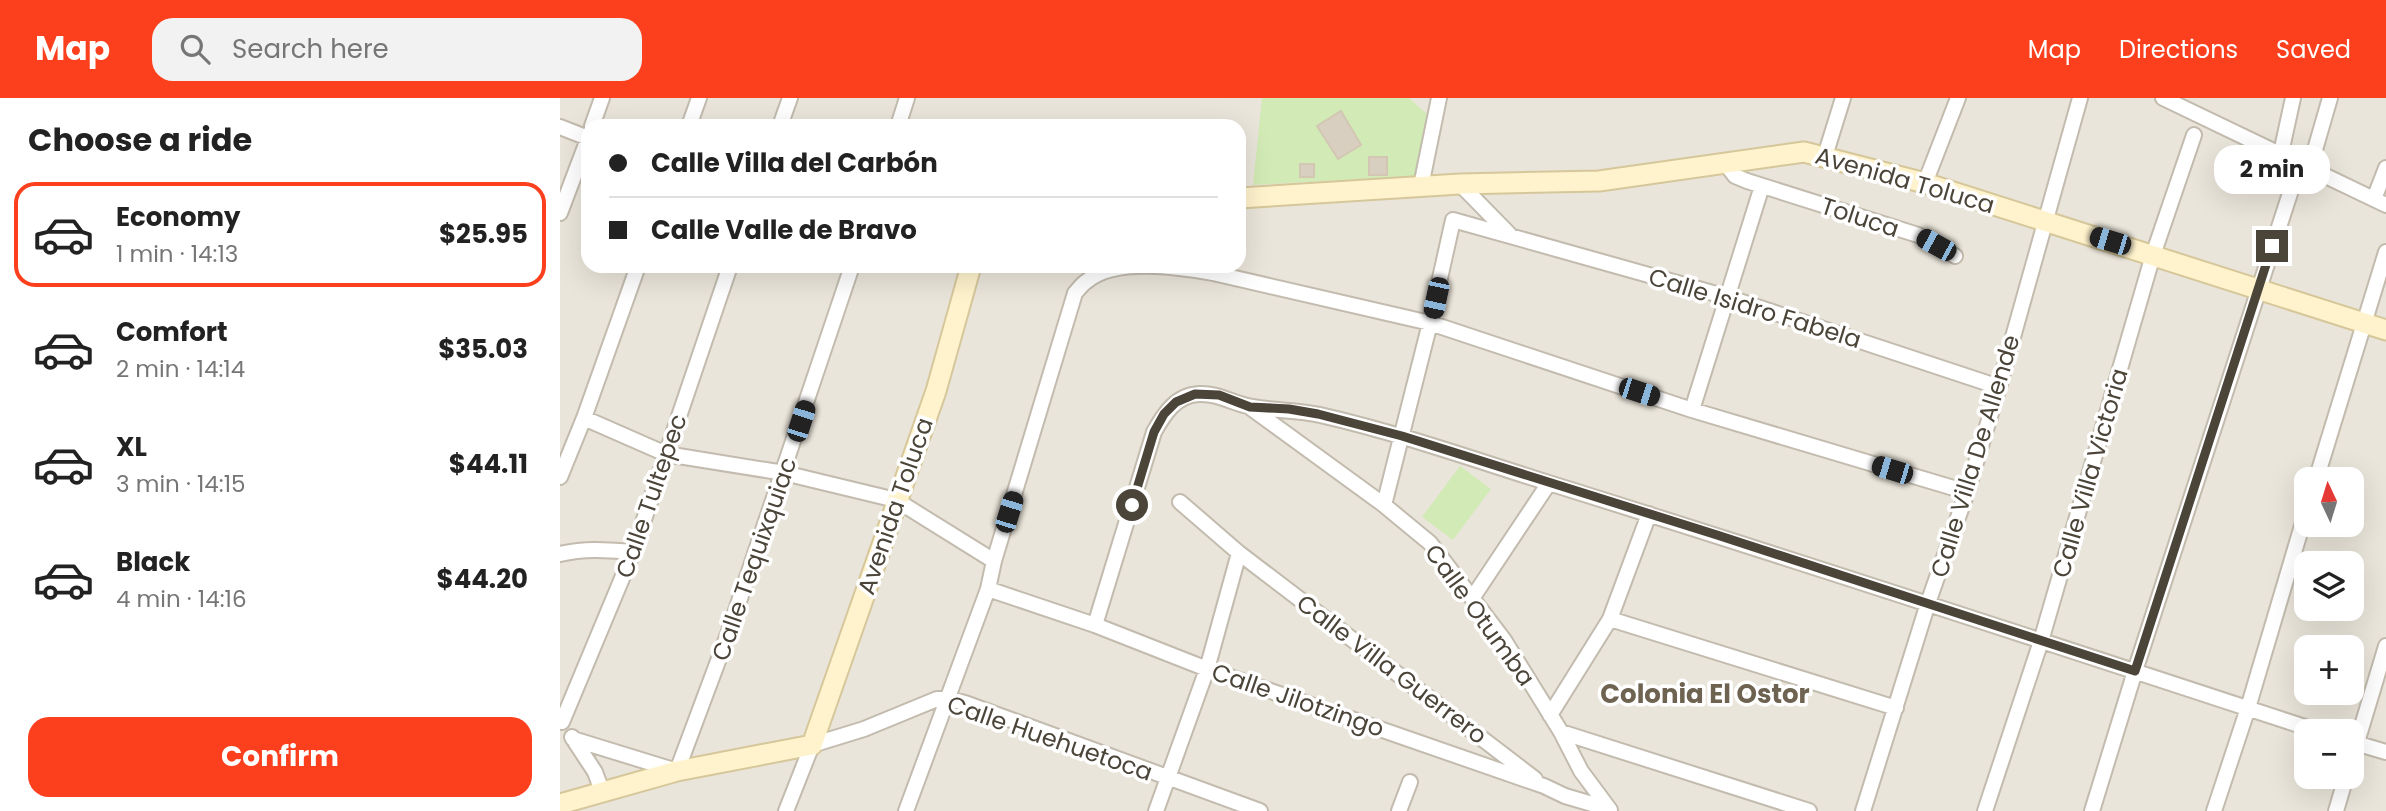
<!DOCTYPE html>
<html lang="en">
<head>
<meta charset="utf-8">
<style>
  :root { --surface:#fff; --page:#f2f2f2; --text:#222; --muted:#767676; --line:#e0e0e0; --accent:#fc3f1d }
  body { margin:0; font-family:Poppins,sans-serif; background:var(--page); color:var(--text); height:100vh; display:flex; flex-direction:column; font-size:26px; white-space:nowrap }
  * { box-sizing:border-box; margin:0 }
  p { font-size:23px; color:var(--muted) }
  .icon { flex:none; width:38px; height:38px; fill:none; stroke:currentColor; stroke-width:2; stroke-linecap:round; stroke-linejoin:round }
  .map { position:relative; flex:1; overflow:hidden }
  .side { display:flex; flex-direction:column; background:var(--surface); width:560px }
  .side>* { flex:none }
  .guide { position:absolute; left:21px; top:21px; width:665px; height:154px; border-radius:21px; box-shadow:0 7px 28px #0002; display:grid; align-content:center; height:154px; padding:0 28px; background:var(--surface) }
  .needle { width:46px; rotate:356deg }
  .fabs { position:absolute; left:1734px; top:369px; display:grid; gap:14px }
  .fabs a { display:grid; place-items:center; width:70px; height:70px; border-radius:14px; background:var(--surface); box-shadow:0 7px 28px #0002; font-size:35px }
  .end { position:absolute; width:32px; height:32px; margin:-16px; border:9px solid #4b4439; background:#fff; box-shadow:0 0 0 4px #fff }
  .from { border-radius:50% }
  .bubble { position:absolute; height:49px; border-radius:21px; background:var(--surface); box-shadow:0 7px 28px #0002; font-size:23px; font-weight:700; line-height:49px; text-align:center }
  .car { position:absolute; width:21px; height:42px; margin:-21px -10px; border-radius:9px; box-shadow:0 0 5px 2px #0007; background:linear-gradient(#222 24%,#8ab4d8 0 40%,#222 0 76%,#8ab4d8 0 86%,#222 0) }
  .guide b { display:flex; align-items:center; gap:24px; height:66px; font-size:26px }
  .guide b+b { border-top:2px solid var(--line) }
  .guide i { width:18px; height:18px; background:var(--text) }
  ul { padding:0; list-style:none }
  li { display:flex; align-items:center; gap:21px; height:105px; margin:0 14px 10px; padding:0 14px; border:4px solid transparent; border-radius:21px }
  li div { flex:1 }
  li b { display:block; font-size:26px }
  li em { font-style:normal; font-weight:700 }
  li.on { border-color:var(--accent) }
  li>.icon { width:63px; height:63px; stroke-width:1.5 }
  h2 { padding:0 28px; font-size:32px; line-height:84px }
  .button { display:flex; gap:14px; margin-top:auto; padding:14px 28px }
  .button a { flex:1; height:80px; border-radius:21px; background:var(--accent); color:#fff; font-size:28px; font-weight:700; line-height:80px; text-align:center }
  header { display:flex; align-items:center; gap:42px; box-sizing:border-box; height:98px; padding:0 35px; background:var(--accent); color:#fff }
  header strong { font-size:33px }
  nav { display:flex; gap:38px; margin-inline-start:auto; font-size:24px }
  .search { width:490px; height:63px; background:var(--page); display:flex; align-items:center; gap:18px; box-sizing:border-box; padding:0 24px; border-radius:21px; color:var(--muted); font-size:26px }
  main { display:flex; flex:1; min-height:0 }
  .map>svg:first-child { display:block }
  .residential { fill:#eae5da; fill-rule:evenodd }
  .green { fill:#d2eab5 }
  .building { fill:#d8cfc1; stroke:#d3c7b4; stroke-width:2 }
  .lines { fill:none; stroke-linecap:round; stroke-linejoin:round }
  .street-casing { stroke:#c2bbae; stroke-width:18 }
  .secondary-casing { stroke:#d6c79b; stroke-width:23 }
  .street { stroke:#fff; stroke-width:14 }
  .secondary { stroke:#fff3cd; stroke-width:19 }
  .route { stroke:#4b4439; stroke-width:9 }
  .labels { text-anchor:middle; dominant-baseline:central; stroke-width:7; stroke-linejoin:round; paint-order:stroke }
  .street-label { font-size:24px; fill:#4b4439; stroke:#fff }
  .neighbourhood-label { font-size:26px; font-weight:bold; fill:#6e6250; stroke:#fff }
</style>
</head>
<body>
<header>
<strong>Map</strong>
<div class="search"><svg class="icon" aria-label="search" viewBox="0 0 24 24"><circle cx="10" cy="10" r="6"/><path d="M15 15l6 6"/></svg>Search here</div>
<nav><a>Map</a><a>Directions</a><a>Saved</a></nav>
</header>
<main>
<section class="side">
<h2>Choose a ride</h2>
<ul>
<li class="on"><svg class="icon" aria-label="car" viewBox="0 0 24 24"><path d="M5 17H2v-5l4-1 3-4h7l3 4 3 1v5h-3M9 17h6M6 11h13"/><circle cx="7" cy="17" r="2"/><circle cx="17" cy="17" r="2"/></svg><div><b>Economy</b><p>1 min · 14:13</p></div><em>$25.95</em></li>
<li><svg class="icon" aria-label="car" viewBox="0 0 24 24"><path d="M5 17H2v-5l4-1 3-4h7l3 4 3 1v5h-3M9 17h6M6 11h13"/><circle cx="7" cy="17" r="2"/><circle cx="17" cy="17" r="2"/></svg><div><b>Comfort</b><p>2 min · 14:14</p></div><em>$35.03</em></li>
<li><svg class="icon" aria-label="car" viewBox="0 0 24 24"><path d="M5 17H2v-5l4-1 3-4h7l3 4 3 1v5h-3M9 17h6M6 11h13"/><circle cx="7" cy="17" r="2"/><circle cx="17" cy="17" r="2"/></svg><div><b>XL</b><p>3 min · 14:15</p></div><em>$44.11</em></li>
<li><svg class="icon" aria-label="car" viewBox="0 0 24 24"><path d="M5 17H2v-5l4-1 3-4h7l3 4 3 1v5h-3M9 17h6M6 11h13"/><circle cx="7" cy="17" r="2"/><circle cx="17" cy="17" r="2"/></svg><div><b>Black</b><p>4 min · 14:16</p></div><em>$44.20</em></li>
</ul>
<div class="button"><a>Confirm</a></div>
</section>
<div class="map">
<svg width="1826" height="713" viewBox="0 0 1826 713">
  <rect width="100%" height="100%" fill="#f6f3ec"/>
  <path class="residential" d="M0 0H1826V713H0ZM28 28H679V168H28ZM1746 382H1792V427H1746ZM1746 466H1792V511H1746ZM1746 550H1792V595H1746ZM1746 634H1792V679H1746Z"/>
  <path class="green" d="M702 0H849L869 18 862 78 693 87Z
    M900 368 931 391 893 442 862 419Z"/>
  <path class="building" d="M781 13 801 47 778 61 757 28Z
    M809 59H827V77H809Z
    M740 66H754V79H740Z"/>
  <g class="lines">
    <defs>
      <path id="street" d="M1603 0 1826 107
        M32 28 42 0
        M129 28 139 0
        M220 28 230 0
        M338 28 347 0
        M0 29 28 40
        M1721 55 1733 0
        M1265 58 1283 0
        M1165 65 1175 78 1187 83 1358 137 1395 158
        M1750 69 1770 0
        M1365 85 1398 0
        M900 86 949 136
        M861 88 879 0
        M1814 101 1826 70
        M0 115 28 41
        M691 310 824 407 870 445 944 542 1001 634 1021 673 1050 712
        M1132 312 1202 88
        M24 320 106 356 224 375 336 402 434 463
        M0 379 24 320 78 168
        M1756 382 1826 154
        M620 404 679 455 975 681
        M824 407 870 225 893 122 1167 199 1439 289
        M0 456C25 450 47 452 73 454
        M428 491 535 527 647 571 984 688 1005 698 1049 711
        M913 499 989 385
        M1050 521 1336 610
        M535 527 594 334C604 316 616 297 639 296 659 295 673 306 692 309 715 313 738 312 760 317 839 335 915 362 992 386 1249 466 1504 550 1760 634
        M990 617 1050 521 1089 416
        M2 624 73 454 170 168
        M1001 634 1249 713
        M12 639 35 674 42 693
        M13 641 117 673 167 539 292 168
        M1792 644 1826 654
        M1792 661 1826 548
        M226 713 252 647 304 631 377 601H389L405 605 700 713
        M346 713 428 491 434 463 515 195C519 191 522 186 527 183 555 159 619 169 653 175L870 225 1132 312 1407 394
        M596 713 647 571 679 455
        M839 713 850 684
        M1303 713 1368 505 1407 394 1439 289 1520 0
        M1425 713 1481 543 1593 157 1634 37
        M1532 713 1575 573 1734 83
        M1654 713 1688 610 1746 414
        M1776 713 1786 679"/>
      <path id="secondary" d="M679 100 900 86 1039 83 1244 54 1365 85 1826 232
        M0 706 117 673 252 647 376 293 411 168"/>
    </defs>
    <use href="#street" class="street-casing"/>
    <use href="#secondary" class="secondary-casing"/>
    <use href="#street" class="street"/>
    <use href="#secondary" class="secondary"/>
  </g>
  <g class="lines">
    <path class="route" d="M572 407 594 334 604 316 616 304 635 296 659 297 690 309 729 311 758 316 842 338 1157 437 1575 573 1712 148"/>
  </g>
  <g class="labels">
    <g class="street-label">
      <text transform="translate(1345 82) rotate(16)">Avenida Toluca</text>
      <text transform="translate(1300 119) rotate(18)">Toluca</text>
      <text transform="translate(1195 210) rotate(17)">Calle Isidro Fabela</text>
      <text transform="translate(1415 358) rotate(-73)">Calle Villa De Allende</text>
      <text transform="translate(1530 375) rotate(-74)">Calle Villa Victoria</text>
      <text transform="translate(91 398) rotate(-71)">Calle Tultepec</text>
      <text transform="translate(335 408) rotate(-71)">Avenida Toluca</text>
      <text transform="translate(194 461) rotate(-71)">Calle Tequixquiac</text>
      <text transform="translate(920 517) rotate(54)">Calle Otumba</text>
      <text transform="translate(832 571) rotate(37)">Calle Villa Guerrero</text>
      <text transform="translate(738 602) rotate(19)">Calle Jilotzingo</text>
      <text transform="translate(490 640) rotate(19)">Calle Huehuetoca</text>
    </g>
    <g class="neighbourhood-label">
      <text x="1145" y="596">Colonia El Ostor</text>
    </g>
  </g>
</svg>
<div class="fabs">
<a><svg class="needle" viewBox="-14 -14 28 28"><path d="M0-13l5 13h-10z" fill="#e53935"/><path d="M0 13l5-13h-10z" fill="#767676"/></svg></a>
<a><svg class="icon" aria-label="layers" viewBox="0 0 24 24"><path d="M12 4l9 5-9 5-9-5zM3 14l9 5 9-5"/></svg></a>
<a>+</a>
<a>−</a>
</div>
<i class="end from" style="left:572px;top:407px"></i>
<i class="end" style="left:1712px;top:148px"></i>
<div class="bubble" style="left:1654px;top:47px;width:116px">2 min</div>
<i class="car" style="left:1550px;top:143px;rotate:287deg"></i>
<i class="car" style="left:1376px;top:147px;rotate:299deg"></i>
<i class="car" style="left:876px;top:200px;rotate:192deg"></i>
<i class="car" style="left:1079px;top:294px;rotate:108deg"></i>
<i class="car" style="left:241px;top:323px;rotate:18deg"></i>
<i class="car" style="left:1332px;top:372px;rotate:287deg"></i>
<i class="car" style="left:449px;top:414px;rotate:17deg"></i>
<div class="guide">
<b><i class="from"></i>Calle Villa del Carbón</b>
<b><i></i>Calle Valle de Bravo</b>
</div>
</div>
</main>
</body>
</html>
